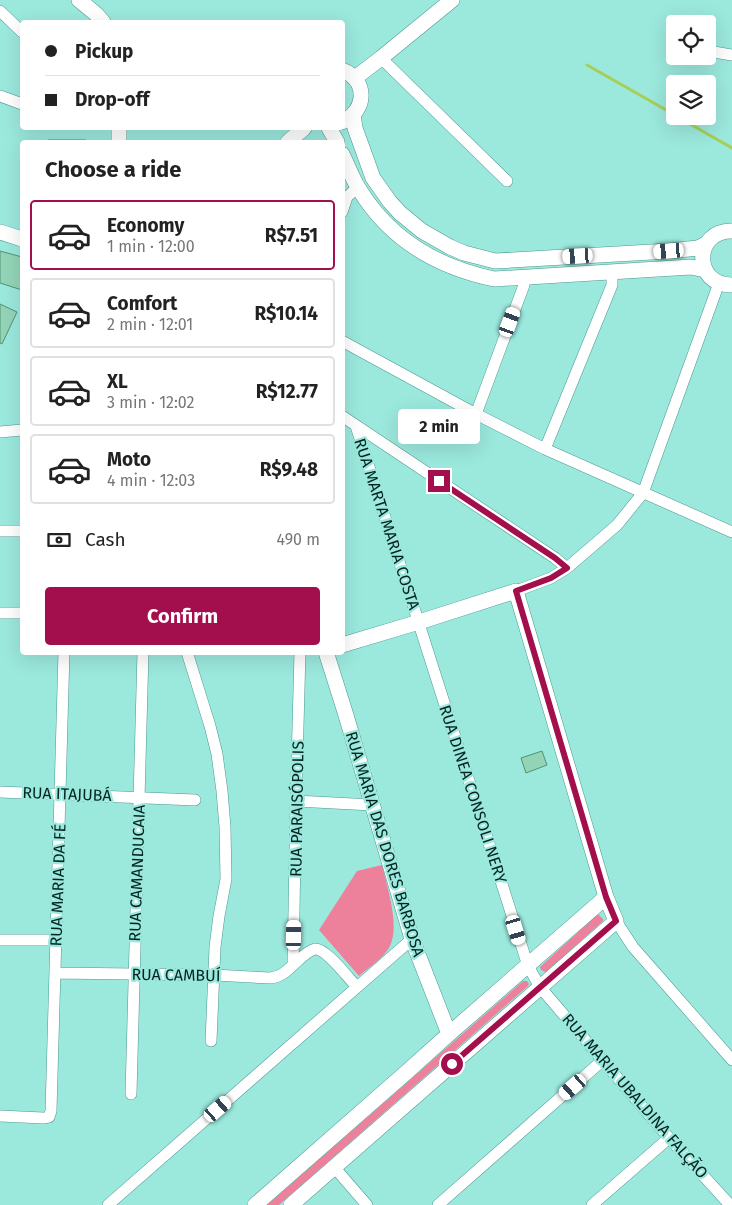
<!DOCTYPE html>
<html lang="en">
<head>
<meta charset="utf-8">
<style>
  :root { --surface:#fff; --page:#f2f2f2; --text:#222; --muted:#767676; --line:#e0e0e0; --accent:#a30e4c }
  body { margin:0; font-family:"Fira Sans",sans-serif; background:var(--page); color:var(--text); height:100vh; display:flex; flex-direction:column; font-size:19px; white-space:nowrap }
  * { box-sizing:border-box; margin:0 }
  p { font-size:16px; color:var(--muted) }
  .icon { flex:none; width:28px; height:28px; fill:none; stroke:currentColor; stroke-width:2; stroke-linecap:round; stroke-linejoin:round }
  .map { position:relative; flex:1; overflow:hidden }
  .side { position:absolute; left:20px; top:140px; width:325px; height:515px; display:flex; flex-direction:column; background:var(--surface); border-radius:5px; box-shadow:0 5px 20px #0002 }
  .side>* { flex:none }
  .top-card { position:absolute; left:20px; top:20px; width:325px; height:110px; border-radius:5px; box-shadow:0 5px 20px #0002; display:grid; align-content:center; height:110px; padding:0 25px; background:var(--surface) }
  .fabs { position:absolute; left:666px; top:15px; display:grid; gap:10px }
  .fabs a { display:grid; place-items:center; width:50px; height:50px; border-radius:5px; background:var(--surface); box-shadow:0 5px 20px #0002; font-size:25px }
  .end { position:absolute; width:22px; height:22px; margin:-11px; border:6px solid #a30e4c; background:#fff; box-shadow:0 0 0 2px #fff }
  .from { border-radius:50% }
  .bubble { position:absolute; height:35px; border-radius:5px; background:var(--surface); box-shadow:0 5px 20px #0002; font-size:16px; font-weight:700; line-height:35px; text-align:center }
  .car { position:absolute; width:15px; height:30px; margin:-15px -8px; border-radius:6px; box-shadow:0 0 4px 1px #0007; background:linear-gradient(#fff 24%,#345 0 40%,#fff 0 76%,#345 0 86%,#fff 0) }
  .top-card b { display:flex; align-items:center; gap:18px; height:48px; font-size:19px }
  .top-card b+b { border-top:1px solid var(--line) }
  .top-card i { width:12px; height:12px; background:var(--text) }
  ul { padding:0; list-style:none }
  li { display:flex; align-items:center; gap:15px; height:70px; margin:0 10px 8px; padding:0 15px; border:2px solid var(--line); border-radius:5px }
  li div { flex:1 }
  li b { display:block; font-size:19px }
  li em { font-style:normal; font-weight:700 }
  li.selected { border-color:var(--accent) }
  li>.icon { width:45px; height:45px; stroke-width:1.5 }
  h2 { padding:0 25px; font-size:22px; line-height:60px }
  .pay { display:flex; align-items:center; gap:12px; height:55px; padding:0 25px; font-size:19px }
  .pay p { margin-inline-start:auto }
  .cta { display:flex; gap:10px; margin-top:auto; padding:10px 25px }
  .cta a { flex:1; height:58px; border-radius:5px; background:var(--accent); color:#fff; font-size:20px; font-weight:700; line-height:58px; text-align:center }
  .map>svg:first-child { display:block }
  .green { fill:#ed819c }
  .lines { fill:none; stroke-linecap:round; stroke-linejoin:round }
  .stream { stroke:#a7ce56; stroke-width:3 }
  .building { fill:#93d4b7; stroke:#539277 }
  .street-casing { stroke:#4c998f; stroke-width:12 }
  .secondary-casing { stroke:#4c998f; stroke-width:16 }
  .street { stroke:#fff; stroke-width:11 }
  .secondary { stroke:#fff; stroke-width:15 }
  .route { stroke:#a30e4c; stroke-width:6 }
  .labels { text-anchor:middle; dominant-baseline:central; stroke-width:4.5; stroke-linejoin:round; paint-order:stroke }
  .street-label { font-size:16px; fill:#032421; stroke:#9be8dd }
</style>
</head>
<body>
<div class="map">
<svg width="732" height="1205" viewBox="0 0 732 1205">
  <rect width="100%" height="100%" fill="#9be8dd"/>
  <path class="green" d="M382 865C387 887 400 925 390 946 384 958 369 967 359 976L319 930 357 871Z
    M598 914 603 919V921L546 972 541 970 540 967Z
    M523 981H527L529 984 528 986 279 1205H267Z"/>
  <g class="lines">
    <path class="stream" d="M587 65 675 115
      M676 116 732 148"/>
  </g>
  <path class="building" d="M48 140H86V142H48Z
    M0 251 22 257V290L0 283Z
    M0 304 17 312 2 344 0 343Z
    M542 751 547 765 526 773 521 758Z"/>
  <g class="lines">
    <defs>
      <path id="street" d="M0 11 22 32
        M674 46H675
        M708 51 732 55
        M381 58 507 181
        M0 96 22 104
        M342 212 347 197 358 187
        M342 341 476 414 545 449 732 532
        M476 414 524 285V277
        M342 416 555 558 567 568
        M356 426 528 966 540 987 669 1138 730 1205
        M0 432 22 430
        M545 449 612 285V272
        M0 531H22
        M516 591 551 578 567 568 617 525 643 493 719 283
        M0 613H22
        M187 652 210 726 217 754 222 791 225 827 226 879 219 916 215 947 211 1041
        M0 792 195 800
        M296 801 372 805
        M616 921 633 947 732 1060
        M0 940H56
        M293 965 296 801 300 652
        M55 973 214 975 270 978C280 977 286 972 293 965 299 960 307 951 315 949 326 948 349 979 357 987
        M131 1094 143 652
        M0 1116 43 1118 49 1117 51 1111 64 652
        M334 1167 367 1205
        M108 1205 412 939
        M438 1205 603 1060
        M592 1205 669 1138"/>
      <path id="secondary" d="M79 0 96 14 103 22
        M342 70C368 80 367 111 342 122
        M355 78 381 58 452 0
        M353 115 355 128 373 178 390 202 400 213 422 231 450 247 464 253 495 261 669 251 698 248 706 244
        M329 128 337 142
        M119 142V128
        M288 142 304 128
        M342 154C348 166 352 178 359 189 390 240 437 267 494 279L691 267 705 270
        M732 231C694 230 692 285 732 285
        M0 232 22 239
        M326 652 345 712 412 939 449 1034
        M255 1205 409 1070 449 1034 606 897
        M291 1205 616 921 606 897 516 591 419 622 342 645"/>
    </defs>
    <use href="#street" class="street-casing"/>
    <use href="#secondary" class="secondary-casing"/>
    <use href="#street" class="street"/>
    <use href="#secondary" class="secondary"/>
  </g>
  <g class="lines">
    <path class="route" d="M439 481 555 558 567 568 551 578 516 591 606 897 616 921 452 1064"/>
  </g>
  <g class="labels">
    <g class="street-label">
      <text transform="translate(387 524) rotate(72)">RUA MARTA MARIA COSTA</text>
      <text transform="translate(67 794) rotate(2)">RUA ITAJUBÁ</text>
      <text transform="translate(473 794) rotate(72)">RUA DINEA CONSOLI NERY</text>
      <text transform="translate(297 809) rotate(-89)">RUA PARAISÓPOLIS</text>
      <text transform="translate(385 844) rotate(73)">RUA MARIA DAS DORES BARBOSA</text>
      <text transform="translate(137 873) rotate(-88)">RUA CAMANDUCAIA</text>
      <text transform="translate(58 885) rotate(-88)">RUA MARIA DA FÉ</text>
      <text transform="translate(176 975) rotate(1)">RUA CAMBUÍ</text>
      <text transform="translate(635 1096) rotate(49)">RUA MARIA UBALDINA FALÇÃO</text>
    </g>
  </g>
</svg>
<div class="fabs">
<a><svg class="icon" aria-label="locate" viewBox="0 0 24 24"><circle cx="12" cy="12" r="6"/><path d="M12 2v4M12 18v4M2 12h4M18 12h4"/></svg></a>
<a><svg class="icon" aria-label="layers" viewBox="0 0 24 24"><path d="M12 4l9 5-9 5-9-5zM3 14l9 5 9-5"/></svg></a>
</div>
<i class="end from" style="left:452px;top:1064px"></i>
<i class="end" style="left:439px;top:481px"></i>
<div class="bubble" style="left:398px;top:409px;width:82px">2 min</div>
<i class="car" style="left:669px;top:251px;rotate:266deg"></i>
<i class="car" style="left:578px;top:256px;rotate:267deg"></i>
<i class="car" style="left:510px;top:322px;rotate:20deg"></i>
<i class="car" style="left:516px;top:930px;rotate:163deg"></i>
<i class="car" style="left:294px;top:935px;rotate:1deg"></i>
<i class="car" style="left:573px;top:1087px;rotate:229deg"></i>
<i class="car" style="left:218px;top:1109px;rotate:49deg"></i>
<div class="top-card">
<b><i class="from"></i>Pickup</b>
<b><i></i>Drop-off</b>
</div>
<section class="side">
<h2>Choose a ride</h2>
<ul>
<li class="selected"><svg class="icon" aria-label="car" viewBox="0 0 24 24"><path d="M5 17H2v-5l4-1 3-4h7l3 4 3 1v5h-3M9 17h6M6 11h13"/><circle cx="7" cy="17" r="2"/><circle cx="17" cy="17" r="2"/></svg><div><b>Economy</b><p>1 min · 12:00</p></div><em>R$7.51</em></li>
<li><svg class="icon" aria-label="car" viewBox="0 0 24 24"><path d="M5 17H2v-5l4-1 3-4h7l3 4 3 1v5h-3M9 17h6M6 11h13"/><circle cx="7" cy="17" r="2"/><circle cx="17" cy="17" r="2"/></svg><div><b>Comfort</b><p>2 min · 12:01</p></div><em>R$10.14</em></li>
<li><svg class="icon" aria-label="car" viewBox="0 0 24 24"><path d="M5 17H2v-5l4-1 3-4h7l3 4 3 1v5h-3M9 17h6M6 11h13"/><circle cx="7" cy="17" r="2"/><circle cx="17" cy="17" r="2"/></svg><div><b>XL</b><p>3 min · 12:02</p></div><em>R$12.77</em></li>
<li><svg class="icon" aria-label="car" viewBox="0 0 24 24"><path d="M5 17H2v-5l4-1 3-4h7l3 4 3 1v5h-3M9 17h6M6 11h13"/><circle cx="7" cy="17" r="2"/><circle cx="17" cy="17" r="2"/></svg><div><b>Moto</b><p>4 min · 12:03</p></div><em>R$9.48</em></li>
</ul>
<div class="pay"><svg class="icon" aria-label="cash" viewBox="0 0 24 24"><path d="M3 7h18v10H3z"/><circle cx="12" cy="12" r="2"/></svg>Cash<p>490 m</p></div>
<div class="cta"><a>Confirm</a></div>
</section>
</div>
</body>
</html>
